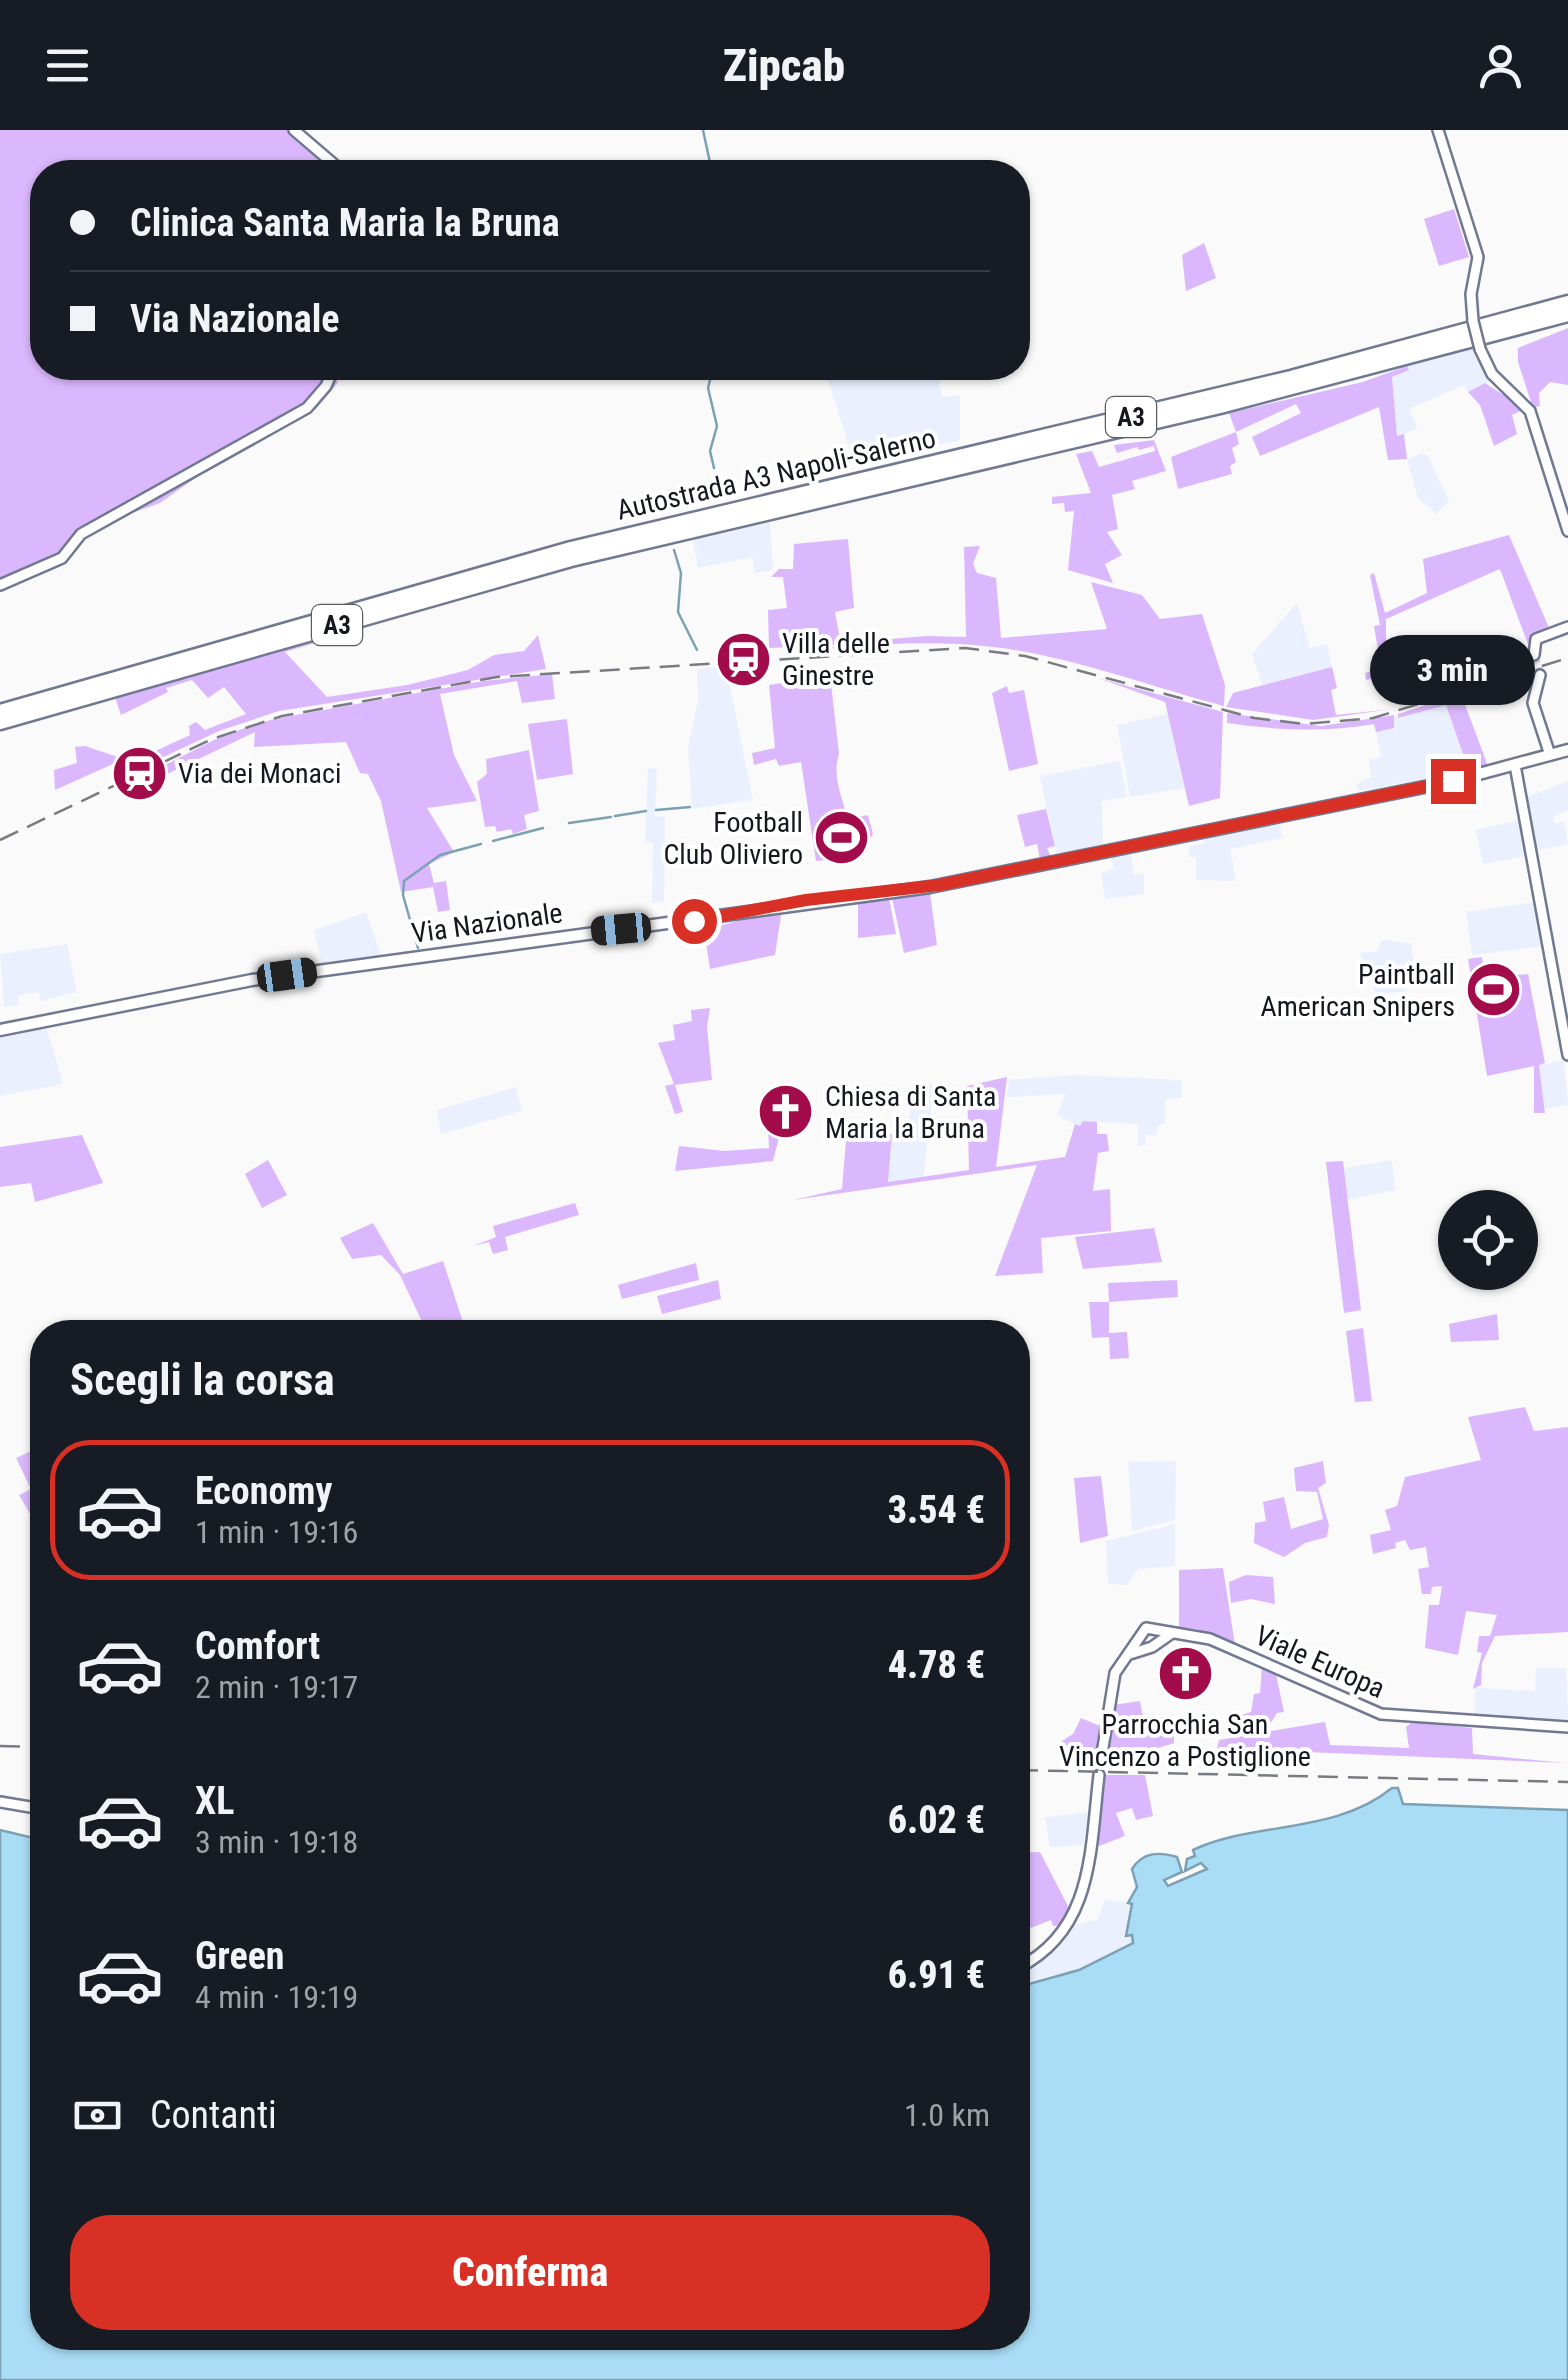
<!DOCTYPE html>
<html lang="it">
<head>
<meta charset="utf-8">
<style>
  :root { --surface:#171b24; --page:#242831; --text:#f1f3f6; --muted:#9ea1a6; --line:#363941; --accent:#d93025 }
  body { margin:0; font-family:"Roboto Condensed",sans-serif; background:var(--page); color:var(--text); height:100vh; display:flex; flex-direction:column; font-size:38px; white-space:nowrap }
  * { box-sizing:border-box; margin:0 }
  p { font-size:32px; color:var(--muted) }
  .icon { flex:none; width:55px; height:55px; fill:none; stroke:currentColor; stroke-width:2; stroke-linecap:round; stroke-linejoin:round }
  .map { position:relative; flex:1; overflow:hidden }
  .side { position:absolute; left:30px; top:1190px; width:1000px; height:1030px; display:flex; flex-direction:column; background:var(--surface); border-radius:40px; box-shadow:0 2px 8px #0004 }
  .side>* { flex:none }
  .hud { position:absolute; left:30px; top:30px; width:1000px; height:220px; border-radius:40px; box-shadow:0 2px 8px #0004; display:grid; align-content:center; height:220px; padding:0 40px; background:var(--surface) }
  .tools { position:absolute; left:1438px; top:1060px; display:grid; gap:20px }
  .tools a { display:grid; place-items:center; width:100px; height:100px; border-radius:50%; background:var(--surface); box-shadow:0 2px 8px #0004; font-size:50px }
  .end { position:absolute; width:45px; height:45px; margin:-22px; border:12px solid #d93025; background:#fff; box-shadow:0 0 0 5px #fff }
  .from { border-radius:50% }
  .bubble { position:absolute; height:70px; border-radius:35px; background:var(--surface); box-shadow:0 2px 8px #0004; font-size:32px; font-weight:800; line-height:70px; text-align:center }
  .car { position:absolute; width:30px; height:60px; margin:-30px -15px; border-radius:12px; box-shadow:0 0 8px 2px #0007; background:linear-gradient(#222 24%,#8ab4d8 0 40%,#222 0 76%,#8ab4d8 0 86%,#222 0) }
  .hud b { display:flex; align-items:center; gap:35px; height:95px; font-size:38px }
  .hud b+b { border-top:2px solid var(--line) }
  .hud i { width:25px; height:25px; background:var(--text) }
  ul { padding:0; list-style:none }
  li { display:flex; align-items:center; gap:30px; height:140px; margin:0 20px 15px; padding:0 20px; border:5px solid transparent; border-radius:40px }
  li div { flex:1 }
  li b { display:block; font-size:38px }
  li em { font-style:normal; font-weight:800 }
  li.active { border-color:var(--accent) }
  li>.icon { width:90px; height:90px; stroke-width:1.5 }
  h2 { padding:0 40px; font-size:45px; line-height:120px }
  .pay { display:flex; align-items:center; gap:25px; height:110px; padding:0 40px; font-size:38px }
  .pay p { margin-inline-start:auto }
  .cta { display:flex; gap:20px; margin-top:auto; padding:20px 40px }
  .cta a { flex:1; height:115px; border-radius:40px; background:var(--accent); color:#fff; font-size:40px; font-weight:800; line-height:115px; text-align:center }
  header { display:flex; justify-content:space-between; align-items:center; height:130px; padding:0 40px; background:var(--surface); font-size:45px; font-weight:800 }
  .map>svg:first-child { display:block }
  .built { fill:#ebf0fe }
  .green { fill:#dbb8fd }
  .water { fill:#a9dcf5; stroke:#7ca1b5; stroke-width:2.5 }
  .lines { fill:none; stroke-linecap:round; stroke-linejoin:round }
  .stream { stroke:#7ca1b5; stroke-width:2.5 }
  .secondary-tunnel { stroke:#d8d8d9; stroke-width:9; stroke-dasharray:9 4.5; stroke-linecap:butt }
  .secondary-casing { stroke:#707991; stroke-width:14 }
  .primary-casing { stroke:#707991; stroke-width:15 }
  .highway-casing { stroke:#707991; stroke-width:19 }
  .secondary { stroke:#fff; stroke-width:9 }
  .primary { stroke:#fff; stroke-width:10 }
  .highway { stroke:#fff; stroke-width:14 }
  .rail { stroke:#797b80; stroke-width:2.5; stroke-dasharray:20 10; stroke-linecap:butt }
  .secondary-bridge-casing { stroke:#707991; stroke-width:14; stroke-linecap:butt }
  .secondary-bridge { stroke:#fff; stroke-width:9 }
  .route { stroke:#d93025; stroke-width:12 }
  .labels { text-anchor:middle; dominant-baseline:central; stroke-width:8; stroke-linejoin:round; paint-order:stroke }
  .shield { fill:#fff; stroke:#5a5d63; stroke-width:2.5 }
  .shield-label { font-size:25px; font-weight:bold; fill:#141720 }
  .street-label { font-size:28px; fill:#141720; stroke:#fff }
  .poi-label { font-size:28px; fill:#141720; stroke:#fff; text-anchor:start }
</style>
</head>
<body>
<header><svg class="icon" aria-label="menu" viewBox="0 0 24 24"><path d="M4 6h16M4 12h16M4 18h16"/></svg>Zipcab<svg class="icon" aria-label="person" viewBox="0 0 24 24"><circle cx="12" cy="8" r="4"/><path d="M4 21q1-7 8-7t8 7"/></svg></header>
<div class="map">
<svg width="1568" height="2250" viewBox="0 0 1568 2250">
  <rect width="100%" height="100%" fill="#fafafa"/>
  <path class="built" d="M1473 218 1490 251 1468 262 1464 255 1409 279 1417 298 1397 307 1392 247 1408 240 1407 236Z
    M824 238H937L942 267 960 265V310L855 335Z
    M1422 323 1428 326 1449 371 1437 384 1418 368 1407 329Z
    M770 392 773 440 755 443 752 427 698 438 692 406Z
    M1297 473 1310 518 1327 514 1332 537 1262 555 1252 524Z
    M726 537 753 670 692 679 688 617 698 570 697 539Z
    M1446 575 1469 641 1358 661 1356 655 1371 647 1369 630 1381 627 1376 602 1394 598V585L1399 588Z
    M1168 584 1184 658 1130 667 1117 595Z
    M1120 631 1127 667 1102 671 1103 714 1057 725 1040 646Z
    M648 638 657 639 655 686 665 687 664 771 652 773 653 713 645 712Z
    M1568 651V680L1553 687 1555 694 1564 691 1568 714 1535 721 1525 668Z
    M1520 690 1526 726 1483 734 1476 700Z
    M1280 694 1282 708 1230 719 1236 751 1196 750V728L1189 727V716L1204 713V708Z
    M1131 723 1134 745 1144 743V764L1105 769 1101 743 1114 739 1111 726Z
    M1535 772 1543 816 1472 825 1466 782Z
    M366 782 381 825 322 833 314 800Z
    M1382 810 1411 813 1415 842 1403 844 1407 861 1376 865 1360 823 1376 822Z
    M67 814 77 862 40 871 39 862 24 864 18 866 19 875 4 877 0 824Z
    M46 896 63 954 0 966V905Z
    M1564 930 1568 975 1545 979 1539 935Z
    M1075 945 1182 950 1181 968 1165 969V993L1158 996 1157 1005H1145L1146 1015 1138 1016V994L1083 991 1080 997 1057 985 1065 964 1007 967 1009 950Z
    M914 955H934L923 1047 887 1052 892 1004 907 1001Z
    M516 957 522 981 441 1004 437 980Z
    M1392 1030 1395 1060 1347 1070 1344 1038Z
    M1176 1331 1175 1390 1132 1401 1128 1332Z
    M1175 1394V1436L1138 1439 1127 1455 1108 1454 1106 1411Z
    M1536 1538H1566L1568 1592 1475 1587V1558L1535 1561Z
    M1090 1682 1083 1715 1050 1717 1045 1687Z
    M1105 1770 1132 1773 1126 1805H1132L1134 1812 1079 1840 1018 1853V1843L1060 1818 1075 1795 1098 1789Z"/>
  <path class="green" d="M0 0H302L352 42H42V238H341L337 254 316 279 208 339 160 373 124 386 78 413 73 424 0 460Z
    M1454 79 1469 127 1439 136 1424 89Z
    M1204 113 1216 148 1186 161 1182 125Z
    M1568 198V255L1550 252 1539 263 1540 276 1533 278 1518 232V218Z
    M1407 236 1409 240 1392 247 1397 306 1404 304 1407 329 1388 330 1379 277 1260 326 1252 307 1301 283 1296 274 1236 302 1239 314 1232 318 1236 332 1230 336 1232 344 1178 359 1171 327 1236 302 1229 283 1363 252Z
    M1485 253 1525 279 1512 285 1517 304 1494 316 1480 275 1468 262Z
    M1154 310 1166 341 1132 351 1135 359 1112 365 1118 399 1107 402 1122 425 1105 434 1113 453 1068 440 1074 381 1065 382 1064 373 1052 374V367L1091 363 1076 324 1092 321 1099 337 1155 321 1154 316 1139 320 1137 317 1117 323 1114 315Z
    M1509 405 1550 500 1531 511 1532 525 1500 439 1386 489V546L1366 550 1365 543 1381 538 1374 496 1380 495 1370 445 1374 443 1385 483 1427 463 1423 429Z
    M848 409 854 478 835 482 841 515 769 518 768 480 787 478 783 447H771L779 439H793L794 414Z
    M980 416 973 434 977 443 996 448 1001 508 1107 499 1091 452 1142 465 1160 489 1202 484 1225 555 1224 576C1148 556 1071 526 993 517 912 507 821 520 743 523L842 518 866 511 927 506 966 507 964 417Z
    M350 500H358L285 522 327 567 407 555 468 540 494 525 524 521 538 505 546 539 279 581 219 601 140 638 138 629 190 605 189 596 196 592 205 600 246 584 224 557 208 568 192 550 166 558 168 562 121 585 115 567Z
    M1332 537 1337 558 1331 560 1336 585 1393 579 1313 590 1226 577 1233 563Z
    M552 544 555 569 522 573 517 551 440 564 454 625 477 671 427 678 454 722 429 734 434 753 446 751 450 780 438 782 433 757 401 762 381 671 368 644 360 643 346 612 254 617 255 602 163 646 159 638 226 604 274 589 483 551Z
    M830 545 839 624C831 647 844 670 847 689L868 685 873 704 858 727 816 731 801 632 779 636 776 629 754 635 752 623 775 618 769 555Z
    M1098 548 1223 582 1220 668 1189 676 1165 572Z
    M1007 556 1009 563 1024 560 1038 634 1009 641 992 563Z
    M1461 564 1488 636 1469 641 1446 575 1398 588V584Z
    M1227 583 1321 596 1394 585V598L1376 602 1374 594C1323 603 1277 600 1227 593Z
    M567 589 573 644 537 650 528 594Z
    M85 616 124 629 55 660 54 640 77 633 75 617Z
    M529 620 539 681 524 685 527 699 513 704 511 699 497 702 495 696 485 697 477 652 487 644 486 629Z
    M1046 679 1055 716 1047 718 1051 727 1040 729 1037 714 1025 717 1017 685Z
    M930 763 937 815 904 823 892 768Z
    M889 768 896 804 858 808V771Z
    M782 779 775 825 710 839 704 800Z
    M1482 827 1485 847 1528 844 1545 933 1539 935 1545 983H1534V936L1487 946 1468 829Z
    M710 878 707 897 712 950 675 955 683 982 675 984 665 956 674 954 658 913 675 910 673 895 692 891 691 880Z
    M1007 947 996 1037 1065 1027 1075 994 1080 996 1083 991 1097 992V1004H1107L1109 1021 1098 1023 1093 1061 1110 1059 1111 1101 1041 1108 1043 1143 995 1146 1037 1035 793 1070 842 1059 846 1010 892 1004 888 1052 969 1040 967 956Z
    M768 998 781 1000 773 1031 675 1041 679 1016 724 1021 769 1018Z
    M82 1005 103 1053 35 1072 31 1053 0 1057V1017Z
    M268 1030 287 1065 262 1078 245 1044Z
    M1343 1031 1361 1180 1344 1183 1326 1032Z
    M575 1073 579 1085 505 1107 508 1120 493 1124 489 1112 473 1116 496 1107 493 1096Z
    M373 1093 403 1144 443 1131 464 1195 427 1202 400 1145 381 1125 352 1129 340 1108Z
    M1154 1098 1162 1132 1083 1139 1075 1107Z
    M696 1133 699 1150 622 1169 618 1155Z
    M718 1150 721 1169 662 1184 657 1166Z
    M1177 1150 1178 1167 1109 1172V1203L1127 1202 1129 1228 1110 1229 1109 1207 1092 1208 1089 1172H1109L1108 1153Z
    M1497 1184 1499 1210 1451 1212 1449 1194Z
    M1363 1198 1372 1271 1355 1272 1346 1201Z
    M1525 1277 1534 1301 1568 1297V1502L1495 1506 1482 1533 1481 1555 1473 1559 1482 1523 1477 1522 1479 1506H1490L1497 1485 1466 1481 1458 1525 1425 1518 1429 1475H1439L1442 1456 1432 1457 1431 1464H1422L1418 1439 1429 1437 1426 1417 1410 1420 1405 1410 1395 1413 1396 1418 1373 1424 1370 1405 1391 1400 1385 1380 1397 1376 1405 1347 1481 1330 1468 1287Z
    M42 1316V1390L36 1394 19 1365 31 1359 16 1328Z
    M1323 1331 1326 1353 1318 1358 1329 1395 1327 1407 1305 1413 1284 1427 1254 1413 1255 1393 1266 1391 1263 1372 1284 1367 1291 1399 1323 1389 1317 1362 1296 1361 1294 1338Z
    M1101 1346 1108 1406 1080 1413 1074 1348Z
    M1223 1438 1235 1515 1197 1499 1179 1498V1440Z
    M1246 1445 1273 1447 1275 1474 1251 1469 1231 1473 1229 1452Z
    M1262 1537 1276 1544 1284 1582 1277 1583 1268 1597 1236 1602 1234 1587 1251 1582 1254 1564 1260 1563Z
    M1140 1571 1143 1587H1174V1613L1158 1618V1631H1105L1113 1575Z
    M1081 1588 1100 1596 1097 1624 1065 1627 1062 1611 1073 1604Z
    M1325 1592 1330 1615 1409 1618 1406 1597 1412 1592 1472 1598 1473 1624 1565 1633 1261 1620 1260 1627 1215 1626 1219 1610Z
    M1104 1645H1145L1153 1686 1136 1690 1132 1678 1116 1683 1125 1706 1099 1716 1095 1714Z
    M1040 1722 1070 1780 1064 1795 1053 1796 1051 1790 1031 1798 1018 1768 1023 1760 1018 1750V1723Z"/>
  <path class="water" d="M1392 1658H1398L1403 1674 1568 1680V2250H0V1700L42 1710V2208H1018V1857L1079 1840 1133 1813 1132 1805 1126 1806 1132 1774 1128 1773 1137 1757 1132 1739C1143 1721 1160 1722 1177 1727L1182 1742 1164 1750 1168 1756 1207 1739 1201 1733 1185 1741 1187 1729 1195 1726 1193 1720C1254 1691 1334 1705 1392 1658Z"/>
  <g class="lines">
    <path class="stream" d="M703 0 712 42
      M713 238 708 258 717 296 710 321 714 338
      M674 420 681 443 678 482 697 520
      M656 680 690 677
      M615 686 646 681
      M569 693 611 687
      M493 711 543 698
      M418 818 403 765 404 751 440 725 481 714"/>
    <path class="secondary-tunnel" d="M1534 525 1540 545"/>
    <defs>
      <path id="secondary" d="M294 0 343 42
        M1438 0 1478 127 1471 164 1473 191
        M1480 219 1492 244 1530 281 1568 401
        M0 455 62 428 81 404 307 278 326 256 334 238
        M1534 525 1536 509 1568 497
        M1540 545 1533 573 1550 625
        M1515 635 1568 925
        M1130 1524 1152 1517 1172 1503
        M1101 1630 1115 1543 1146 1498 1210 1509 1381 1584 1568 1597
        M0 1672 42 1679
        M1018 1838C1094 1800 1090 1720 1099 1645"/>
      <path id="primary" d="M0 900 252 850 930 757 1449 652 1568 620"/>
      <path id="highway" d="M0 582 571 419 1291 248 1568 173
        M0 592 571 429 1220 276 1568 184"/>
    </defs>
    <use href="#secondary" class="secondary-casing"/>
    <use href="#primary" class="primary-casing"/>
    <use href="#highway" class="highway-casing"/>
    <use href="#secondary" class="secondary"/>
    <use href="#primary" class="primary"/>
    <use href="#highway" class="highway"/>
    <path class="rail" d="M0 710 212 609 282 586 497 547 965 518 1025 526 1254 588 1305 594 1373 588 1568 528
      M0 1616 42 1617
      M1018 1640 1568 1652"/>
    <defs>
      <path id="secondary-bridge" d="M1473 191 1480 219"/>
    </defs>
    <use href="#secondary-bridge" class="secondary-bridge-casing"/>
    <use href="#secondary-bridge" class="secondary-bridge"/>
  </g>
  <g class="lines">
    <path class="route" d="M694 791 806 770 939 755 1453 651"/>
  </g>
  <defs>
    <symbol id="station-disc" viewBox="-11 -11 22 22"><circle r="9.5" fill="#a30c4a" stroke="#fff"/><path d="M-3-6H3Q5-6 5-4V2Q5 4 3 4L4.5 6H3L1.5 4h-3L-3 6H-4.5L-3 4Q-5 4-5 2V-4Q-5-6-3-6ZM-3.5-4v3h7v-3ZM-3.5 1v1.5H-2V1ZM2 1v1.5H3.5V1Z" fill="#fff"/></symbol>
    <symbol id="stadium-disc" viewBox="-11 -11 22 22"><circle r="9.5" fill="#a30c4a" stroke="#fff"/><path d="M0-5a6.5 5 0 1 0 0 10a6.5 5 0 1 0 0-10ZM-3.5-1.8h7v3.6h-7Z" fill="#fff"/></symbol>
    <symbol id="church-disc" viewBox="-11 -11 22 22"><circle r="9.5" fill="#a30c4a" stroke="#fff"/><path d="M-1.2-6h2.4v3.5h3.3v2.4h-3.3V6h-2.4V-.1h-3.3v-2.4h3.3Z" fill="#fff"/></symbol>
  </defs>
  <g fill-rule="evenodd">
    <use href="#station-disc" x="712" y="498" width="63" height="63"/>
    <use href="#station-disc" x="108" y="612" width="63" height="63"/>
    <use href="#stadium-disc" x="810" y="676" width="63" height="63"/>
    <use href="#stadium-disc" x="1462" y="828" width="63" height="63"/>
    <use href="#church-disc" x="754" y="950" width="63" height="63"/>
    <use href="#church-disc" x="1154" y="1512" width="63" height="63"/>
  </g>
  <g class="labels">
    <g class="shield">
      <rect x="1106" y="267" width="50" height="40" rx="8"/>
      <rect x="312" y="475" width="50" height="40" rx="8"/>
    </g>
    <g class="shield-label">
      <text x="1131" y="287">A3</text>
      <text x="337" y="495">A3</text>
    </g>
    <g class="street-label">
      <text transform="translate(776 344) rotate(-13)">Autostrada A3 Napoli-Salerno</text>
      <text transform="translate(487 793) rotate(-8)">Via Nazionale</text>
      <text transform="translate(1320 1532) rotate(24)">Viale Europa</text>
    </g>
    <g class="poi-label">
      <text x="782" y="513">Villa delle<tspan x="782" dy="32">Ginestre</tspan></text>
      <text x="178" y="643">Via dei Monaci</text>
      <text x="803" y="692" text-anchor="end">Football<tspan x="803" dy="32">Club Oliviero</tspan></text>
      <text x="1455" y="844" text-anchor="end">Paintball<tspan x="1455" dy="32">American Snipers</tspan></text>
      <text x="825" y="966">Chiesa di Santa<tspan x="825" dy="32">Maria la Bruna</tspan></text>
      <text x="1185" y="1594" text-anchor="middle">Parrocchia San<tspan x="1185" dy="32">Vincenzo a Postiglione</tspan></text>
    </g>
  </g>
</svg>
<div class="tools">
<a><svg class="icon" aria-label="locate" viewBox="0 0 24 24"><circle cx="12" cy="12" r="6"/><path d="M12 2v4M12 18v4M2 12h4M18 12h4"/></svg></a>
</div>
<i class="end from" style="left:694px;top:791px"></i>
<i class="end" style="left:1453px;top:651px"></i>
<div class="bubble" style="left:1370px;top:505px;width:165px">3 min</div>
<i class="car" style="left:621px;top:799px;rotate:265deg"></i>
<i class="car" style="left:287px;top:845px;rotate:82deg"></i>
<div class="hud">
<b><i class="from"></i>Clinica Santa Maria la Bruna</b>
<b><i></i>Via Nazionale</b>
</div>
<section class="side">
<h2>Scegli la corsa</h2>
<ul>
<li class="active"><svg class="icon" aria-label="car" viewBox="0 0 24 24"><path d="M5 17H2v-5l4-1 3-4h7l3 4 3 1v5h-3M9 17h6M6 11h13"/><circle cx="7" cy="17" r="2"/><circle cx="17" cy="17" r="2"/></svg><div><b>Economy</b><p>1 min · 19:16</p></div><em>3.54 €</em></li>
<li><svg class="icon" aria-label="car" viewBox="0 0 24 24"><path d="M5 17H2v-5l4-1 3-4h7l3 4 3 1v5h-3M9 17h6M6 11h13"/><circle cx="7" cy="17" r="2"/><circle cx="17" cy="17" r="2"/></svg><div><b>Comfort</b><p>2 min · 19:17</p></div><em>4.78 €</em></li>
<li><svg class="icon" aria-label="car" viewBox="0 0 24 24"><path d="M5 17H2v-5l4-1 3-4h7l3 4 3 1v5h-3M9 17h6M6 11h13"/><circle cx="7" cy="17" r="2"/><circle cx="17" cy="17" r="2"/></svg><div><b>XL</b><p>3 min · 19:18</p></div><em>6.02 €</em></li>
<li><svg class="icon" aria-label="car" viewBox="0 0 24 24"><path d="M5 17H2v-5l4-1 3-4h7l3 4 3 1v5h-3M9 17h6M6 11h13"/><circle cx="7" cy="17" r="2"/><circle cx="17" cy="17" r="2"/></svg><div><b>Green</b><p>4 min · 19:19</p></div><em>6.91 €</em></li>
</ul>
<div class="pay"><svg class="icon" aria-label="cash" viewBox="0 0 24 24"><path d="M3 7h18v10H3z"/><circle cx="12" cy="12" r="2"/></svg>Contanti<p>1.0 km</p></div>
<div class="cta"><a>Conferma</a></div>
</section>
</div>
</body>
</html>
